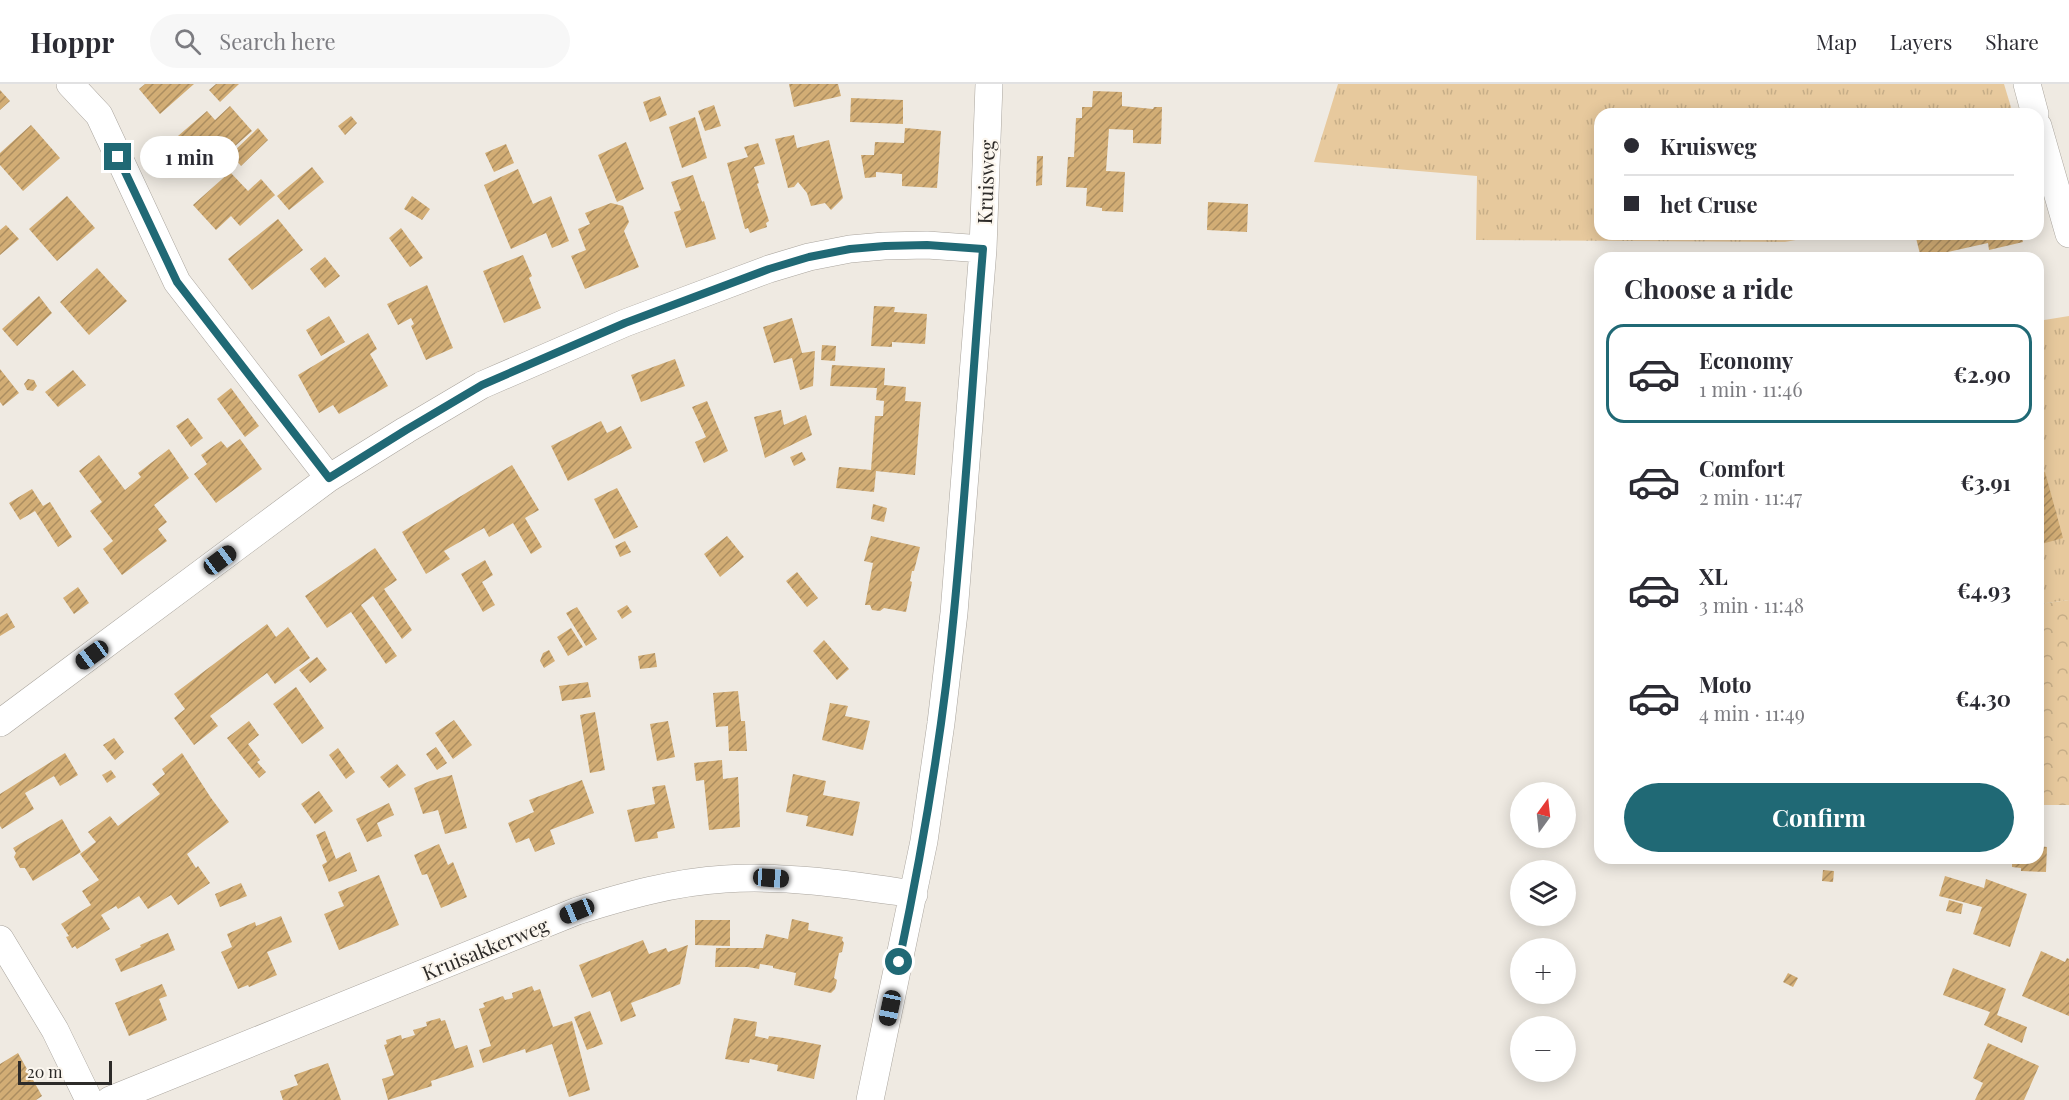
<!DOCTYPE html>
<html lang="en">
<head>
<meta charset="utf-8">
<style>
  :root { --surface:#fff; --page:#f7f7f7; --text:#2b2b33; --muted:#7c7c81; --line:#e1e1e2; --accent:#206975 }
  body { margin:0; font-family:"Playfair Display",serif; background:var(--page); color:var(--text); height:100vh; display:flex; flex-direction:column; font-size:22px; white-space:nowrap }
  * { box-sizing:border-box; margin:0 }
  p { font-size:20px; color:var(--muted) }
  .icon { flex:none; width:33px; height:33px; fill:none; stroke:currentColor; stroke-width:2; stroke-linecap:round; stroke-linejoin:round }
  .map { position:relative; flex:1; overflow:hidden }
  .details { position:absolute; left:1594px; top:168px; width:450px; height:612px; display:flex; flex-direction:column; background:var(--surface); border-radius:18px; box-shadow:0 3px 15px #0003 }
  .details>* { flex:none }
  .banner { position:absolute; left:1594px; top:24px; width:450px; height:132px; border-radius:18px; box-shadow:0 3px 15px #0003; display:grid; align-content:center; height:132px; padding:0 30px; background:var(--surface) }
  .needle { width:39px; rotate:15deg }
  .tools { position:absolute; left:1510px; top:698px; display:grid; gap:12px }
  .tools a { display:grid; place-items:center; width:66px; height:66px; border-radius:50%; background:var(--surface); box-shadow:0 3px 15px #0003; font-size:30px }
  .scale { position:absolute; left:18px; bottom:15px; width:94px; box-sizing:border-box; padding-left:6px; border:3px solid #2d2b29; border-top:0; font-size:16px; line-height:21px; white-space:nowrap; color:#2d2b29; -webkit-text-stroke:4px #fcf7ef; paint-order:stroke }
  .end { position:absolute; width:27px; height:27px; margin:-14px; border:8px solid #206975; background:#fff; box-shadow:0 0 0 3px #fff }
  .from { border-radius:50% }
  .bubble { position:absolute; height:42px; border-radius:21px; background:var(--surface); box-shadow:0 3px 15px #0003; font-size:20px; font-weight:700; line-height:42px; text-align:center }
  .car { position:absolute; width:18px; height:36px; margin:-18px -9px; border-radius:8px; box-shadow:0 0 4px 2px #0007; background:linear-gradient(#222 24%,#8ab4d8 0 40%,#222 0 76%,#8ab4d8 0 86%,#222 0) }
  .banner b { display:flex; align-items:center; gap:21px; height:57px; font-size:22px }
  .banner b+b { border-top:2px solid var(--line) }
  .banner i { width:15px; height:15px; background:var(--text) }
  ul { padding:0; list-style:none }
  li { display:flex; align-items:center; gap:18px; height:99px; margin:0 12px 9px; padding:0 18px; border:3px solid transparent; border-radius:18px }
  li div { flex:1 }
  li b { display:block; font-size:22px }
  li em { font-style:normal; font-weight:700 }
  li.current { border-color:var(--accent) }
  li>.icon { width:54px; height:54px; stroke-width:1.5 }
  h2 { padding:0 30px; font-size:27px; line-height:72px }
  .primary-button { display:flex; gap:12px; margin-top:auto; padding:12px 30px }
  .primary-button a { flex:1; height:69px; border-radius:36px; background:var(--accent); color:#fff; font-size:24px; font-weight:700; line-height:69px; text-align:center }
  header { display:flex; align-items:center; gap:36px; box-sizing:border-box; height:84px; padding:0 30px; background:var(--surface); border-bottom:2px solid var(--line) }
  header strong { font-size:28px }
  nav { display:flex; gap:33px; margin-inline-start:auto; font-size:21px }
  .search { width:420px; height:54px; background:var(--page); display:flex; align-items:center; gap:15px; box-sizing:border-box; padding:0 21px; border-radius:33px; color:var(--muted); font-size:22px }
  .map>svg:first-child { display:block }
  .grass { fill:url(#grass-tufts) }
  .forest { fill:url(#forest-crowns) }
  .building { fill:url(#building-hatch) }
  .lines { fill:none; stroke-linecap:round; stroke-linejoin:round }
  .minor-casing { stroke:#aaa59e; stroke-width:28 }
  .minor { stroke:#fff; stroke-width:27 }
  .route { stroke:#206975; stroke-width:8 }
  .labels { text-anchor:middle; dominant-baseline:central; stroke-width:4.5; stroke-linejoin:round; paint-order:stroke }
  .street-label { font-size:20px; fill:#2d2b29; stroke:#fcf7ef }
</style>
</head>
<body>
<header>
<strong>Hoppr</strong>
<div class="search"><svg class="icon" aria-label="search" viewBox="0 0 24 24"><circle cx="10" cy="10" r="6"/><path d="M15 15l6 6"/></svg>Search here</div>
<nav><a>Map</a><a>Layers</a><a>Share</a></nav>
</header>
<div class="map">
<svg width="2069" height="1016" viewBox="0 0 2069 1016">
  <defs>
    <pattern id="grass-tufts" width="24" height="20" patternUnits="userSpaceOnUse" patternTransform="scale(1.5)"><rect width="24" height="20" fill="#e7c99d"/><path d="M3 7l-1-3M5 7V3M7 7l1-3M15 17l-1-3M17 17v-4M19 17l1-3" fill="none" stroke="#c6ad87"/></pattern>
    <pattern id="forest-crowns" width="20" height="18" patternUnits="userSpaceOnUse" patternTransform="scale(1.5)"><rect width="20" height="18" fill="#e7c99d"/><path d="M2 6a3 3 0 1 1 6 0M12 15a3 3 0 1 1 6 0" fill="none" stroke="#c6ad87"/></pattern>
    <pattern id="building-hatch" width="6" height="6" patternUnits="userSpaceOnUse" patternTransform="scale(1.5)"><rect width="6" height="6" fill="#d2ad75"/><path d="M-1 1l2-2M0 6l6-6M5 7l2-2" fill="none" stroke="#ab8d60"/></pattern>
  </defs>
  <rect width="100%" height="100%" fill="#efeae2"/>
  <path class="grass" d="M1338 0H2004L2013 30H1600V150H1828L1785 158 1476 156 1477 92 1314 78Z
    M2069 232V516L2039 520 2038 237Z"/>
  <path class="forest" d="M2069 516V721H2039V520Z"/>
  <path class="building" d="M145 0H194L160 30 139 5Z
    M216 0H239L220 18 209 6Z
    M789 0H838L841 12 794 23Z
    M0 6 10 17 0 26Z
    M1093 7 1122 8V22L1153 25 1154 23H1162L1161 60 1133 59V46L1109 45 1106 87 1125 88 1123 128 1102 127V124L1086 122 1087 104 1066 103 1068 73H1074L1076 34H1082V23H1092Z
    M660 12 667 31 650 38 643 18Z
    M851 14 903 16V40L850 38Z
    M714 21 721 42 705 47 698 27Z
    M230 22 252 47 216 79 207 70 193 83 171 58 207 27 215 36Z
    M351 32 357 39 345 51 338 42Z
    M695 33 707 74 682 84 669 43Z
    M31 41 60 74 23 107 0 81V69Z
    M258 44 268 56 241 82 231 70Z
    M905 44 941 47 937 104 902 102V90L876 88V93L865 94 861 71H874L875 58 904 59Z
    M794 51 797 64 829 56 843 114 831 126 825 119 811 122 807 109 798 98 794 103 788 104 775 55Z
    M626 58 644 105 617 118 598 71Z
    M758 59 765 80 754 83 759 99 757 100 769 137 766 139 767 143 750 149 748 144 745 145 727 79 748 73 744 63Z
    M506 60 514 79 494 88 485 69Z
    M1037 72H1043L1042 101 1036 102Z
    M312 83 324 98 289 126 277 112Z
    M518 85 533 120 551 112 569 157 552 164 546 149 511 165 484 101Z
    M230 88 248 107 261 95 275 111 240 142 231 132 216 146 193 121Z
    M693 91 702 118 704 117 716 155 686 164 674 128 681 126 671 98Z
    M67 112 95 144 57 177 29 145Z
    M412 112 430 125 422 136 404 125Z
    M1208 118 1248 120 1247 148 1207 146Z
    M611 119 623 122 629 138 624 147 639 183 585 205 571 172 586 166 578 145 590 140 585 129Z
    M278 135 303 166 252 206 228 175Z
    M6 141 19 155 0 171V146Z
    M401 144 423 174 410 183 389 154Z
    M1915 150H2021L2023 158 1989 166 1988 159 1921 174Z
    M523 171 532 192 529 194 541 224 504 239 483 187Z
    M325 173 340 192 325 204 310 185Z
    M97 184 127 217 89 251 60 218Z
    M427 201 453 264 426 276 411 242 414 240 411 234 398 241 387 220Z
    M39 212 52 229 17 262 2 245Z
    M874 222 895 223 894 228 927 230 925 260 892 258V263L871 262Z
    M329 232 345 258 321 272 306 246Z
    M792 234 802 269 815 267 813 302 800 306 792 274 774 279 763 243Z
    M368 249 377 265 370 270 388 302 339 330 333 321 319 329 298 291Z
    M822 261 836 262 835 277 821 276Z
    M675 275 685 302 641 318 631 291Z
    M832 281 885 284 884 301 906 303 905 317 921 318 915 391 876 387 874 408 836 404 839 383 871 386 875 332H883L884 317 876 316 877 304 830 302Z
    M0 285 19 309 3 322 0 318Z
    M73 286 86 301 58 323 45 308Z
    M28 295 34 296 37 302 33 307 27 306 24 300Z
    M231 304 259 342 245 353 217 315Z
    M707 317 728 367 704 379 695 358 706 353 692 323Z
    M781 326 784 341 806 331 812 351 765 374 754 333Z
    M188 334 203 354 191 363 176 342Z
    M601 337 607 349 621 342 632 364 568 397 551 362Z
    M240 355 262 385 216 419 194 390 207 380 201 371 221 357 227 364Z
    M169 365 189 394 154 421 167 438 158 445 167 457 122 491 103 465 113 457 90 427 102 418 79 387 99 371 125 406 141 393 138 389Z
    M802 368 806 376 794 382 790 373Z
    M512 381 539 426 525 434 542 463 531 470 513 439 489 453 484 444 444 467 450 475 426 490 402 448Z
    M2045 388 2063 454 2038 461V390Z
    M617 404 638 443 614 455 594 415Z
    M32 405 43 422 50 418 72 453 58 463 35 427 20 436 9 419Z
    M873 420 887 424 884 438 871 435Z
    M727 452 744 473 720 493 704 470Z
    M871 452 920 463 914 487H912L910 497 912 498 906 528 884 524 880 527 872 526 870 521H865L873 479 864 477Z
    M625 457 631 468 620 473 615 462Z
    M375 464 397 496 384 505 412 546 402 555 373 512 361 521 397 572 386 580 351 528 327 544 305 512Z
    M485 476 493 491 482 498 495 521 483 528 461 490Z
    M797 488 818 514 807 523 786 497Z
    M78 503 89 519 74 530 63 514Z
    M627 521 632 528 622 535 617 527Z
    M577 523 597 555 586 562 566 529Z
    M7 529 15 543 0 552V533Z
    M267 540 276 553 288 543 310 574 275 600 267 589 222 623 210 632 218 642 194 661 174 634 185 625 174 610Z
    M571 544 583 563 568 572 557 553Z
    M824 556 849 585 837 596 813 567Z
    M549 566 555 577 544 584 540 577 543 569Z
    M655 569 657 583 640 585 638 572Z
    M317 573 327 586 310 599 299 586Z
    M588 598 591 613 562 617 559 602Z
    M296 603 324 644 302 660 273 620Z
    M738 607 741 637H745L747 667H729L728 642 716 643 713 609Z
    M830 619 848 622 845 632 870 637 863 666 822 656Z
    M595 628 605 686 590 689 580 631Z
    M454 636 472 661 453 675 435 649Z
    M249 637 259 651 248 660 260 676 257 678 266 688 259 694 227 654Z
    M668 637 675 673 657 677 650 640Z
    M114 654 124 668 115 676 103 661Z
    M436 663 447 679 437 686 426 670Z
    M338 664 355 688 346 695 329 671Z
    M65 669 78 691 60 702 54 692 25 709 34 725 2 745 0 742V710Z
    M182 669 211 714 229 738 187 770 196 784 198 782 210 799 178 821 171 811 148 825 139 812 118 825 116 822 101 831 110 845 77 865 75 862 72 864 66 853 69 852 61 840 91 821 82 807 99 796 80 770 96 758 88 748 110 732 118 742 160 710 152 700 165 690 162 685Z
    M722 676 723 695 738 693 740 743 709 746 704 696 696 697 694 679Z
    M397 680 406 691 389 704 380 693Z
    M111 686 116 693 107 699 102 691Z
    M793 690 826 697 823 711 860 718 853 752 806 742 808 732 786 728Z
    M452 691 467 744 445 750 438 726 423 730 414 704 430 697Z
    M582 696 594 729 550 746 555 760 535 768 529 754 516 759 508 739 534 728 529 716Z
    M665 701 675 744 657 748 658 754 635 758 627 726 655 720 652 703Z
    M319 707 333 727 315 740 301 720Z
    M389 719 394 731 377 739 382 752 367 758 356 735Z
    M62 735 81 768 33 797 25 784H20L14 773 16 769 13 764Z
    M325 747 336 775 350 768 357 787 329 798 322 781 327 778 316 751Z
    M439 760 448 781 453 778 467 813 441 824 427 790 422 791 414 771Z
    M2038 762 2047 763 2046 788 2021 787V784L2012 783V774H2038Z
    M1823 786 1834 787 1833 798 1822 797Z
    M379 791 399 841 339 866 324 830 344 822 338 808Z
    M1945 792 1984 804 1986 795 2027 810 2010 863 1973 850 1982 823 1939 812Z
    M241 799 247 812 220 823 215 810Z
    M1949 816 1963 820 1961 830 1946 827Z
    M281 832 292 858 267 868 277 891 249 903 248 901 238 905 221 868 232 863 227 850 255 838 256 842Z
    M792 835 809 839 808 846 843 853 842 856 844 859 842 868 839 869 834 894 837 896 835 905 831 909 794 901 796 889 773 884V882L760 880 759 885 748 883H715L716 864H763L766 850 788 855Z
    M695 836H730V862L695 861Z
    M168 849 175 866 121 888 115 875 141 863 140 861Z
    M643 856 649 870 666 864 668 868 688 861 680 900 631 919 636 932 621 938 610 907 592 914 579 881Z
    M2041 867 2065 878 2067 874 2069 875V932L2022 912Z
    M1953 884 2006 905 1997 931 2027 943 2022 959 1984 941 1990 928 1943 911Z
    M1788 889 1798 894 1793 903 1783 898Z
    M162 900 167 912 159 915 167 936 129 952 115 919Z
    M532 902 534 907 540 905 553 943 572 937 590 1006 569 1013 552 960 526 969 525 965 483 979 479 966 491 962 479 925 485 923 483 919 503 912 505 916 513 914 512 909Z
    M590 927 603 960 587 966 574 933Z
    M440 934 441 937 445 936 455 965 467 961 474 983 431 997 432 1002 388 1016 382 995 394 991 384 961 387 960 386 956 401 951 402 955 415 951 413 946 427 942 426 938Z
    M734 934 757 938 755 952 768 955 769 952 784 954 821 961 814 995 777 987 778 981 750 975 749 979 725 975Z
    M1988 959 2039 982 2024 1016H1975L1983 999 1973 994Z
    M18 969 42 1012 36 1016H0V980Z
    M328 979 341 1016H283L280 1007 298 1001 294 991Z"/>
  <g class="lines">
    <defs>
      <path id="minor" d="M70 0 99 31 177 198 329 394
        M2027 0 2035 30
        M2038 42 2069 150
        M0 639 329 394 406 346 482 301 625 239 769 185 809 173 850 165 884 162 927 161 983 165
        M0 855 55 946 89 1016
        M110 1016 577 827C625 812 674 798 725 795 789 791 851 801 914 810
        M870 1016 924 757 941 639 954 529 983 165 989 0"/>
    </defs>
    <use href="#minor" class="minor-casing"/>
    <use href="#minor" class="minor"/>
  </g>
  <g class="lines">
    <path class="route" d="M118 73 177 198 329 394 406 346 482 301 625 239 769 185 809 173 850 165 885 162 927 161 983 165C973 286 966 407 954 528 943 646 923 763 899 878"/>
  </g>
  <g class="labels">
    <g class="street-label">
      <text transform="translate(985 98) rotate(-88)">Kruisweg</text>
      <text transform="translate(485 864) rotate(-22)">Kruisakkerweg</text>
    </g>
  </g>
</svg>
<div class="tools">
<a><svg class="needle" viewBox="-14 -14 28 28"><path d="M0-13l5 13h-10z" fill="#e53935"/><path d="M0 13l5-13h-10z" fill="#7c7c81"/></svg></a>
<a><svg class="icon" aria-label="layers" viewBox="0 0 24 24"><path d="M12 4l9 5-9 5-9-5zM3 14l9 5 9-5"/></svg></a>
<a>+</a>
<a>−</a>
</div>
<div class="scale">20 m</div>
<i class="end from" style="left:899px;top:878px"></i>
<i class="end" style="left:118px;top:73px"></i>
<div class="bubble" style="left:140px;top:52px;width:99px">1 min</div>
<i class="car" style="left:220px;top:476px;rotate:53deg"></i>
<i class="car" style="left:92px;top:571px;rotate:234deg"></i>
<i class="car" style="left:771px;top:794px;rotate:94deg"></i>
<i class="car" style="left:577px;top:827px;rotate:248deg"></i>
<i class="car" style="left:890px;top:924px;rotate:192deg"></i>
<div class="banner">
<b><i class="from"></i>Kruisweg</b>
<b><i></i>het Cruse</b>
</div>
<section class="details">
<h2>Choose a ride</h2>
<ul>
<li class="current"><svg class="icon" aria-label="car" viewBox="0 0 24 24"><path d="M5 17H2v-5l4-1 3-4h7l3 4 3 1v5h-3M9 17h6M6 11h13"/><circle cx="7" cy="17" r="2"/><circle cx="17" cy="17" r="2"/></svg><div><b>Economy</b><p>1 min · 11:46</p></div><em>€2.90</em></li>
<li><svg class="icon" aria-label="car" viewBox="0 0 24 24"><path d="M5 17H2v-5l4-1 3-4h7l3 4 3 1v5h-3M9 17h6M6 11h13"/><circle cx="7" cy="17" r="2"/><circle cx="17" cy="17" r="2"/></svg><div><b>Comfort</b><p>2 min · 11:47</p></div><em>€3.91</em></li>
<li><svg class="icon" aria-label="car" viewBox="0 0 24 24"><path d="M5 17H2v-5l4-1 3-4h7l3 4 3 1v5h-3M9 17h6M6 11h13"/><circle cx="7" cy="17" r="2"/><circle cx="17" cy="17" r="2"/></svg><div><b>XL</b><p>3 min · 11:48</p></div><em>€4.93</em></li>
<li><svg class="icon" aria-label="car" viewBox="0 0 24 24"><path d="M5 17H2v-5l4-1 3-4h7l3 4 3 1v5h-3M9 17h6M6 11h13"/><circle cx="7" cy="17" r="2"/><circle cx="17" cy="17" r="2"/></svg><div><b>Moto</b><p>4 min · 11:49</p></div><em>€4.30</em></li>
</ul>
<div class="primary-button"><a>Confirm</a></div>
</section>
</div>
</body>
</html>
